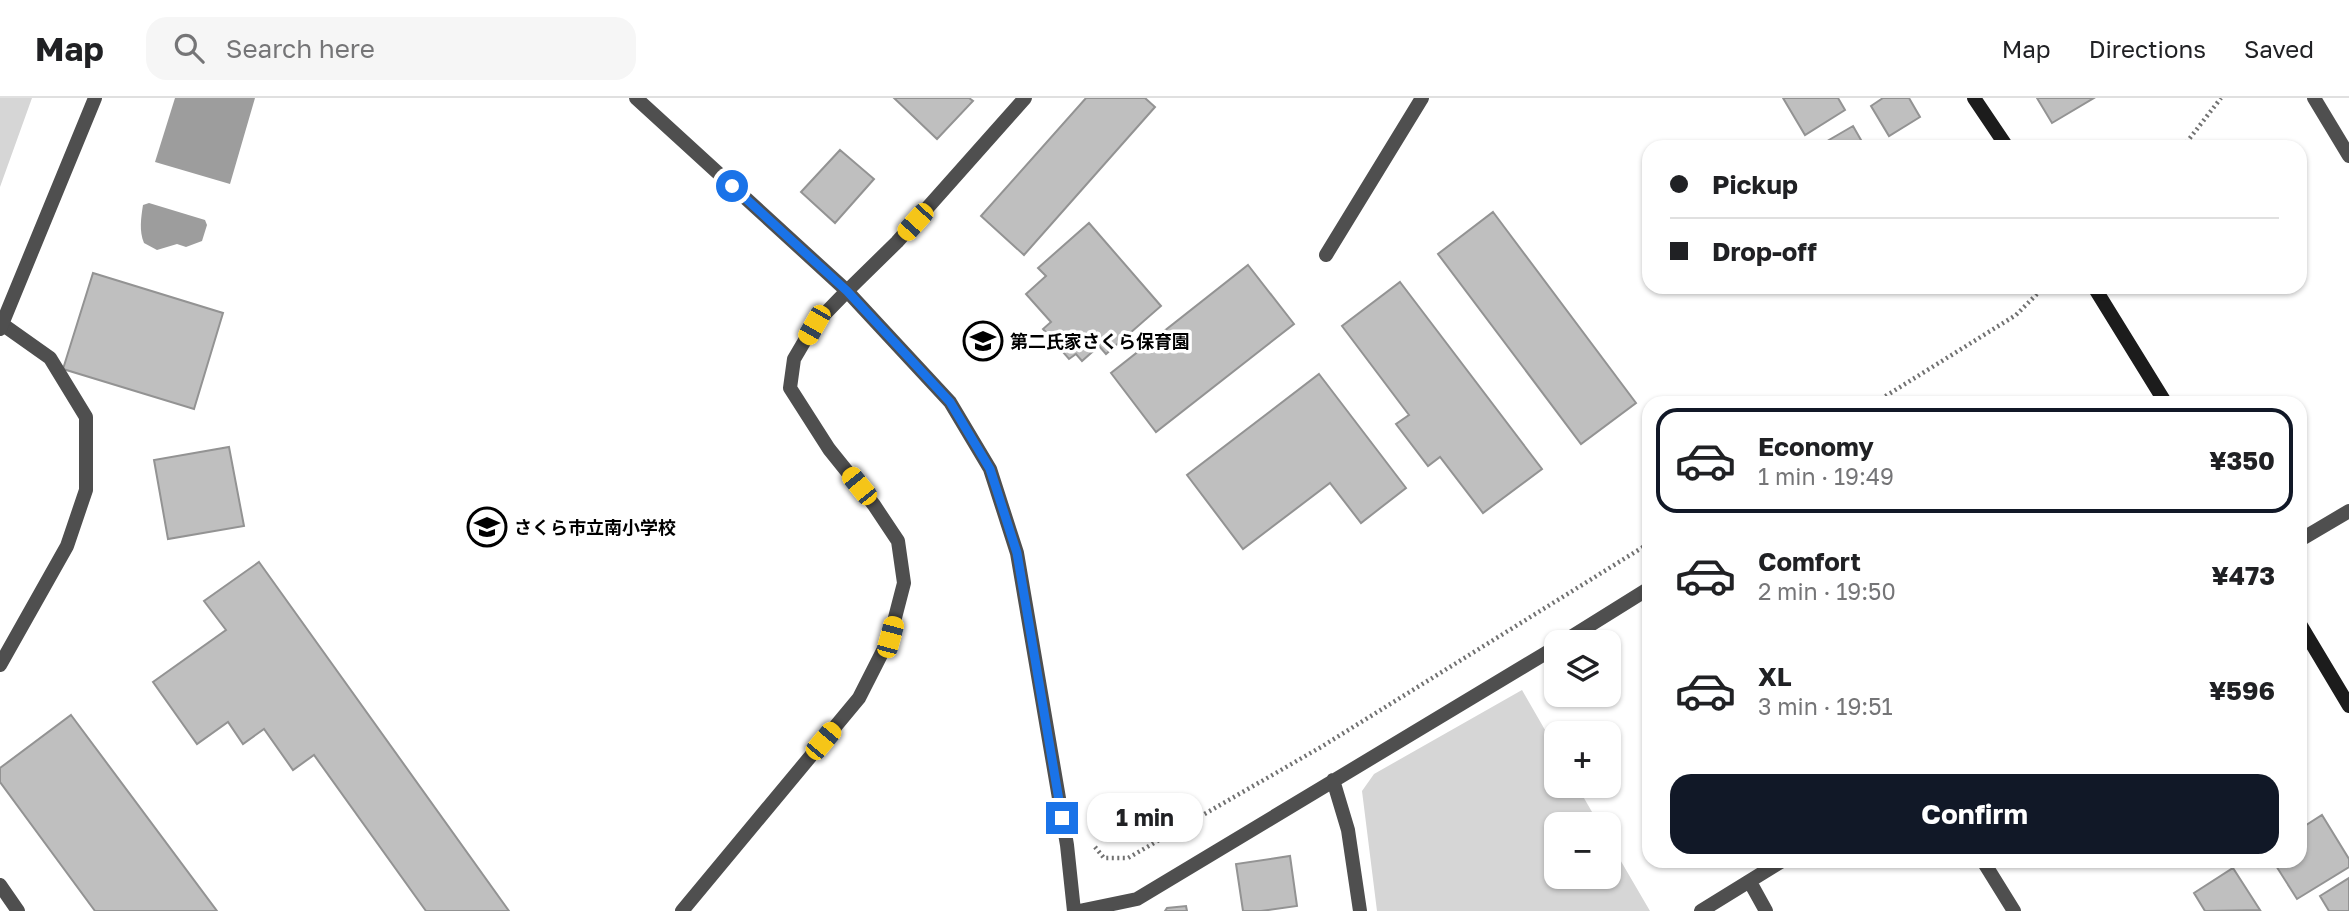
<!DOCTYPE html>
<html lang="en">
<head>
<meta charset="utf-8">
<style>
  :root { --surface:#fff; --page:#f6f6f6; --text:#202124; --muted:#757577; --line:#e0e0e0; --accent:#111827 }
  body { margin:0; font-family:"Golos Text","Noto Sans JP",sans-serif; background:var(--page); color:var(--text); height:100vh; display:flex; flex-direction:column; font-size:26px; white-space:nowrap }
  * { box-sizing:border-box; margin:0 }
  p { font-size:23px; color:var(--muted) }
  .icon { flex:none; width:38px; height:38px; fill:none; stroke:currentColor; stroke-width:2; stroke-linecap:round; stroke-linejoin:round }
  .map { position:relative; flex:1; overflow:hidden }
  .side { position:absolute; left:1642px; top:298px; width:665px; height:472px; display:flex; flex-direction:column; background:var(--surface); border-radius:21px; box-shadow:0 2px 5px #0004 }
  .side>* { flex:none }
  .guide { position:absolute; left:1642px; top:42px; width:665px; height:154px; border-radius:21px; box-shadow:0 2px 5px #0004; display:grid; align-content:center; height:154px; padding:0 28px; background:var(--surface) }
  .fabs { position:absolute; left:1544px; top:532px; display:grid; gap:14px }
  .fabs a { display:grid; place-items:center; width:77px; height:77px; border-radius:14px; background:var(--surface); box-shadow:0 2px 5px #0004; font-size:35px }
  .end { position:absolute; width:32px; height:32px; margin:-16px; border:9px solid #1a73e8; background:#fff; box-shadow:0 0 0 4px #fff }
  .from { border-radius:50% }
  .bubble { position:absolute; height:49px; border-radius:21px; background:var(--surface); box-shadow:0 2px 5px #0004; font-size:23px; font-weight:700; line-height:49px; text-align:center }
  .car { position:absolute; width:21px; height:42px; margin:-21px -10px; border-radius:9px; box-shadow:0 0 5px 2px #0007; background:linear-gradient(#f5c518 24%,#345 0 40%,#f5c518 0 76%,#345 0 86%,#f5c518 0) }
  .guide b { display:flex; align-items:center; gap:24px; height:66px; font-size:26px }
  .guide b+b { border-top:2px solid var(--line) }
  .guide i { width:18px; height:18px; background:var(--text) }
  ul { padding:12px 0 0; list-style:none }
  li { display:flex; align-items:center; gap:21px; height:105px; margin:0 14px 10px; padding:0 14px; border:4px solid transparent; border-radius:21px }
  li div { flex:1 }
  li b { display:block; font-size:26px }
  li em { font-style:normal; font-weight:700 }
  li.selected { border-color:var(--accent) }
  li>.icon { width:63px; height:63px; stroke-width:1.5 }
  .action { display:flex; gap:14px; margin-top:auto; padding:14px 28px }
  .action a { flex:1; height:80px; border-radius:21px; background:var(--accent); color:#fff; font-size:28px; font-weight:700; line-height:80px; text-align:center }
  header { display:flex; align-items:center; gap:42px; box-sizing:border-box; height:98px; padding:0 35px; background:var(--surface); border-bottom:2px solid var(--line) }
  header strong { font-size:33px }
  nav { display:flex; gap:38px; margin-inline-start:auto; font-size:24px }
  .search { width:490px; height:63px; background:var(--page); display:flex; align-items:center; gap:18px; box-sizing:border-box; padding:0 24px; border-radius:21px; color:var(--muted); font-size:26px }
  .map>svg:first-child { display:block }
  .green { fill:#d6d6d6 }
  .water { fill:#9d9d9d }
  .building { fill:#bfbfbf; stroke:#939393; stroke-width:2 }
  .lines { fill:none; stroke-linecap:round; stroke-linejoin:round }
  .path { stroke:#717171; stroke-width:4.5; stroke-dasharray:2 3.5; stroke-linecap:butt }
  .lane { stroke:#4f4f4f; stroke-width:14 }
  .street { stroke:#4f4f4f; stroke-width:14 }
  .secondary { stroke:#1c1c1c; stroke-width:14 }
  .route { stroke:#1a73e8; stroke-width:9 }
  .labels { text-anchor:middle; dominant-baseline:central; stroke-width:7; stroke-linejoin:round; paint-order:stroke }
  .poi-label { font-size:18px; font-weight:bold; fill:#000; stroke:#fff; text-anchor:start }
</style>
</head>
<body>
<header>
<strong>Map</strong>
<div class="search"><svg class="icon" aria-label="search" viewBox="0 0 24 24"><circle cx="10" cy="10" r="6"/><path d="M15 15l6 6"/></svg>Search here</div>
<nav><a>Map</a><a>Directions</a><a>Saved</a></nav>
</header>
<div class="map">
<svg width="2349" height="813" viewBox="0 0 2349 813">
  <rect width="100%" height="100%" fill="#fff"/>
  <path class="green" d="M0 0H32L0 89Z
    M1522 592 1556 651V688H1577L1599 726H1556V779H1608V741L1650 813H1377L1362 693 1374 676Z"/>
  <path class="water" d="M175 0H255L230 86 155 64Z
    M149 105 205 122 207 127 202 143 186 149 177 146 157 152 144 145C139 133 141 120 143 107Z"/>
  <path class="building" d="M894 0H969L973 3 937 41Z
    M1086 0H1145L1155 9 1024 157 981 118Z
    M1783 0H1838L1845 12 1805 37Z
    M1883 0H1909L1920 19 1889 38 1871 8Z
    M2037 0H2094L2052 25Z
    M1853 28 1865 49H1817Z
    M840 52 874 81 835 125 801 94Z
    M1493 114 1636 305 1581 346 1438 156Z
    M1089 125 1161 208 1106 256 1099 248 1082 263 1076 256 1069 261 1043 231 1051 224 1026 196 1046 178 1038 170Z
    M1248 167 1294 226 1156 334 1111 275Z
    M93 175 223 215 194 311 63 271Z
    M1400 184 1542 371 1483 415 1440 359 1428 368 1396 326 1409 317 1342 228Z
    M1319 276 1406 390 1361 425 1330 385 1243 451 1187 377Z
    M229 349 244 428 168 441 154 362Z
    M259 464 509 813H426L314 657 293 672 264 631 243 646 228 624 197 646 153 584 226 532 204 503Z
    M71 617 217 813H95L0 684V670Z
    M2322 717 2349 761V769L2297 801 2273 763H2300V731Z
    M1290 758 1297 808 1261 813H1243L1236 766Z
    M2233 770 2260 812 2205 813 2194 795Z
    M2349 780V813H2329L2320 798Z
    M1186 808 1187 813H1165L1167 810Z"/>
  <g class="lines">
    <path class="path" d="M2183 49 2221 0
      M1876 304 2016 217 2044 189
      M1095 749 1104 760H1128L1321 649 1648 446"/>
    <path class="lane" d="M1326 157 1422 0
      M0 567 67 448 86 392V319L50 260 2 226
      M0 787 18 813
      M682 813 859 600 890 539 904 485 898 443 874 407 829 351 790 290 794 261 814 227 847 193"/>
    <path class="street" d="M636 0 847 193 950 304 990 371 1017 455 1067 747 1074 813
      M2314 0 2349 58
      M847 193 897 144 1025 0
      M0 231 95 0
      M2300 442 2349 413
      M1563 544 1648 491
      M1333 682 1348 732 1360 813
      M1983 763 2014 813
      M1750 784 1766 813
      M1079 813 1137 801 1556 549
      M1701 813 1782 763"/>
    <path class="secondary" d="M1974 0 2007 49
      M2094 189 2165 304
      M2300 526 2349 608"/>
  </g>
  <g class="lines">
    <path class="route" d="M732 88 847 193 950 304 990 371 1017 455 1062 720"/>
  </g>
  <defs>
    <symbol id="school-ring" viewBox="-11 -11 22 22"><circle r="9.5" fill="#fff" stroke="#000" stroke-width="1.5"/><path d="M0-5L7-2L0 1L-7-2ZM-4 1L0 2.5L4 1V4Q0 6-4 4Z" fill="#000"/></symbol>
  </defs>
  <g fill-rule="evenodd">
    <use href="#school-ring" x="961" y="221" width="44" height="44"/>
    <use href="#school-ring" x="465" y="407" width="44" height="44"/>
  </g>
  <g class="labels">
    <g class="poi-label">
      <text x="1010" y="243">第二氏家さくら保育園</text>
      <text x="514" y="429">さくら市立南小学校</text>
    </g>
  </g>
</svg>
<div class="fabs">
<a><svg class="icon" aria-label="layers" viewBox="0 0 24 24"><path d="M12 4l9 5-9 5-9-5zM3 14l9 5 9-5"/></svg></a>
<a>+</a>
<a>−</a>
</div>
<i class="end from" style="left:732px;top:88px"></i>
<i class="end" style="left:1062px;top:720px"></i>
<div class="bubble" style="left:1087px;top:695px;width:116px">1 min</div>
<i class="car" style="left:915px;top:124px;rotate:222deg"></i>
<i class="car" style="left:814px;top:227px;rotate:210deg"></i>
<i class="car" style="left:859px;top:388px;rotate:321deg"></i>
<i class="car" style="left:890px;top:539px;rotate:15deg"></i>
<i class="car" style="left:823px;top:643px;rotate:40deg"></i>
<div class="guide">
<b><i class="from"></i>Pickup</b>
<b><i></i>Drop-off</b>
</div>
<section class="side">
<ul>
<li class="selected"><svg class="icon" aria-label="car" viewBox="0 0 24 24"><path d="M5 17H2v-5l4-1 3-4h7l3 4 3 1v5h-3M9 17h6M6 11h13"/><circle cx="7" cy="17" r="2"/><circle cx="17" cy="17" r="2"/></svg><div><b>Economy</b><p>1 min · 19:49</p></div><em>¥350</em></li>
<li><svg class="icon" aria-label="car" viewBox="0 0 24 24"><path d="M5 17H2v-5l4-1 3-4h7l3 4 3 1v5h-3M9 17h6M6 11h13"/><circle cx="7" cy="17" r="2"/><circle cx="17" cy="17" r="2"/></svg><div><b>Comfort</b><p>2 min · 19:50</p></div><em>¥473</em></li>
<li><svg class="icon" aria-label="car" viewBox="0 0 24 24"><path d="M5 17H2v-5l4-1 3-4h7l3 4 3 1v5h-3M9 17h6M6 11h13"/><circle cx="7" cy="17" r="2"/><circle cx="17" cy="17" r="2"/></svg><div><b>XL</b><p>3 min · 19:51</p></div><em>¥596</em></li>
</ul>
<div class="action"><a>Confirm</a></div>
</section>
</div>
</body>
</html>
